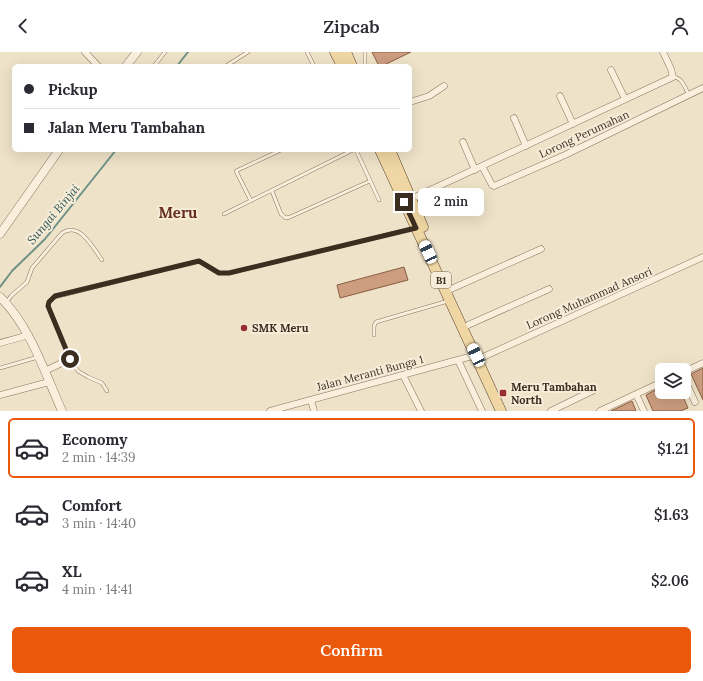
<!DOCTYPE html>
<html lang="en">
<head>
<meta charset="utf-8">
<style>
  :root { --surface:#fff; --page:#f2f2f3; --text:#2b2b33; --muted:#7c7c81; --line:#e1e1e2; --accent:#ea580c }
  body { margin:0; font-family:Lora,serif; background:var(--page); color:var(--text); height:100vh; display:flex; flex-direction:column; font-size:15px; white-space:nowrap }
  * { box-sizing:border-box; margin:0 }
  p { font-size:13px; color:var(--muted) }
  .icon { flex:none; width:22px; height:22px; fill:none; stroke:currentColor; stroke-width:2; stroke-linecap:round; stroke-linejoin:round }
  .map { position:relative; height:359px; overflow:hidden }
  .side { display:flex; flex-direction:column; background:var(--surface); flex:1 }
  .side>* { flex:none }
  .hud { position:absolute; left:12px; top:12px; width:400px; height:88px; border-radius:6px; box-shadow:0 4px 16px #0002; display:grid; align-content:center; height:88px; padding:0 12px; background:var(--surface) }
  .tools { position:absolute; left:655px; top:311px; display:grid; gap:8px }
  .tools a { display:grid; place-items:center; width:36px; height:36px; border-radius:6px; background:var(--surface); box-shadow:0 4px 16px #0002; font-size:20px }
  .end { position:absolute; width:18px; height:18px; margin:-9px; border:5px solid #3b2d20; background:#fff; box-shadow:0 0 0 2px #fff }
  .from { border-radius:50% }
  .bubble { position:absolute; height:28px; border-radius:6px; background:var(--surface); box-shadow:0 4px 16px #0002; font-size:13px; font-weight:600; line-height:28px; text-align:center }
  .car { position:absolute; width:12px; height:24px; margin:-12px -6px; border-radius:5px; box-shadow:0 0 3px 1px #0007; background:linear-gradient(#fff 24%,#345 0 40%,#fff 0 76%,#345 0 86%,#fff 0) }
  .hud b { display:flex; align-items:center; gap:14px; height:38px; font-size:15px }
  .hud b+b { border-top:1px solid var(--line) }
  .hud i { width:10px; height:10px; background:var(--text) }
  ul { padding:7px 0 0; list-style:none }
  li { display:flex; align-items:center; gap:12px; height:60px; margin:0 8px 6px; padding:0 4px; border:2px solid transparent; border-radius:6px }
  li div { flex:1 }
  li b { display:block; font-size:15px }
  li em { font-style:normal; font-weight:600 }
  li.current { border-color:var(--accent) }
  li>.icon { width:36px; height:36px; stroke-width:1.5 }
  .button { display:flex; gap:8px; margin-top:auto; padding:8px 12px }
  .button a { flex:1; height:46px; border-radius:6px; background:var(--accent); color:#fff; font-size:16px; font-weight:600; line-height:46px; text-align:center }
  header { display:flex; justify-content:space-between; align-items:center; height:52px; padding:0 12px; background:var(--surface); font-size:18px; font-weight:600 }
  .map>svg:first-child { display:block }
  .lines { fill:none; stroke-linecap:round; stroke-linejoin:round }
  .stream { stroke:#6f9188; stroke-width:2 }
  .building { fill:#cc9d7f; stroke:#895d43 }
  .service-casing { stroke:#8a745d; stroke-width:4 }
  .minor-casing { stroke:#8a745d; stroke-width:7 }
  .tertiary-casing { stroke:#8a745d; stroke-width:9 }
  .primary-casing { stroke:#584331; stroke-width:11 }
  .service { stroke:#f9efdc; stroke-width:3 }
  .minor { stroke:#f9efdc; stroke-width:6 }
  .tertiary { stroke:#f9efdc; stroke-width:8 }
  .primary { stroke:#f0d6a2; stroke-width:10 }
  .route { stroke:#3b2d20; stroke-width:5 }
  .poi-dot { fill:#992e31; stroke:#f6ecd8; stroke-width:1.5 }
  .labels { text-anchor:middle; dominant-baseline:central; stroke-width:4; stroke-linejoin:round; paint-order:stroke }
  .shield { fill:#f6ecd8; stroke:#736657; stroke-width:1 }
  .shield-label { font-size:10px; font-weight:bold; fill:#3b2d20 }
  .street-label { font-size:11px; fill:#3b2d20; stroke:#f6ecd8 }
  .poi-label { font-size:11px; font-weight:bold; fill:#3b2d20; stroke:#f6ecd8; text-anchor:start }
  .water-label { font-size:12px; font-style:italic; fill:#305a57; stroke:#f6ecd8 }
  .district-label { font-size:15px; font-weight:bold; fill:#672e20; stroke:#f6ecd8 }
</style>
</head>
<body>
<header><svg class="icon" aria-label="back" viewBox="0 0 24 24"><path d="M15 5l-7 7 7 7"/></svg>Zipcab<svg class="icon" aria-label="person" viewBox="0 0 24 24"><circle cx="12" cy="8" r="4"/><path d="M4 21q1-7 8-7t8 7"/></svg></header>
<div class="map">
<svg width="703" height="359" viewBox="0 0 703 359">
  <rect width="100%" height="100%" fill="#eee2c8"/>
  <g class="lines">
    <path class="stream" d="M177 14 188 0
      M0 235 12 219 45 187 116 98"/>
  </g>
  <path class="building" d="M372 0H411L382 14H379Z
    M404 215 408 228 340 246 337 233Z
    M703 316V348L691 322Z
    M659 336 661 340H681L688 356 680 359H653L646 343Z
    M632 349 636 359H611Z"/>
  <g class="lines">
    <defs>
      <path id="service" d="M307 0 314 14
        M365 0V14
        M154 14 165 0
        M226 14 248 0
        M673 25C682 25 685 36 689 43
        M356 98 379 148
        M272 139 281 162 286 166 290 165 370 129
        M251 149 236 119 281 98
        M224 162 353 98
        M6 251 11 244 27 230 32 216 62 181C80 169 93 196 102 208
        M374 283V274L376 270 448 249
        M0 316 38 305
        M107 339 102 331 88 325 78 319 70 307 48 254 49 250 55 245 199 209 219 221H229L415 176"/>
      <path id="minor" d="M85 0 98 14
        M611 18 625 47
        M560 44 573 72
        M410 50 429 44 444 34
        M514 66 526 94
        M463 90 475 118
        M482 114 492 133 494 134 565 103 703 36
        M411 147 673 25 671 17 663 0
        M451 237 541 197
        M468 273 549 237
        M0 291 29 283
        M483 305 703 205
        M458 308 482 359
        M45 319 70 307
        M684 320 703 311
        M403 323 421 359
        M684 326 695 350
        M636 342 644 359
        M0 343 49 330
        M311 348 314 359
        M270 359 476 303
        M551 359 594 338
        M600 359 662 330"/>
      <path id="tertiary" d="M126 14 137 0
        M0 182 59 98
        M0 245C30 274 45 321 62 359"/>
      <path id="primary" d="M335 0 342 14
        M346 0 352 14
        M380 98 501 359
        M390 98 423 175"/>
    </defs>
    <use href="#service" class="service-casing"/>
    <use href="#minor" class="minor-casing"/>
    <use href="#tertiary" class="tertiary-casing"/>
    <use href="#primary" class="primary-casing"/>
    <use href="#service" class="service"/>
    <use href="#minor" class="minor"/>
    <use href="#tertiary" class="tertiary"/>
    <use href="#primary" class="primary"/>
  </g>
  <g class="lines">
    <path class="route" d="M70 307 48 254 49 250 55 244 199 209 219 221H229L416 176 404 150"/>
  </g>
  <g class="poi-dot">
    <circle cx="244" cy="276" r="4"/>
    <rect x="499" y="337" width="8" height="8" rx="2"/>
  </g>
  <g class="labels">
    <rect class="shield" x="431" y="220" width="20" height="16" rx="3"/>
    <g class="shield-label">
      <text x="441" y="228">B1</text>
    </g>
    <g class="street-label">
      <text transform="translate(584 82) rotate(-25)">Lorong Perumahan</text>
      <text transform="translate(589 246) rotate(-24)">Lorong Muhammad Ansori</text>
      <text transform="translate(370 321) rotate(-15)">Jalan Meranti Bunga 1</text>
    </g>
    <g class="poi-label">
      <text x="252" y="276">SMK Meru</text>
      <text x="511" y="335">Meru Tambahan<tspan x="511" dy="13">North</tspan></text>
    </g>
    <g class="water-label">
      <text transform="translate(53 162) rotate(-50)">Sungai Binjai</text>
    </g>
    <g class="district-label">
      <text x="178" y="160">Meru</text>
    </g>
  </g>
</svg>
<div class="tools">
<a><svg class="icon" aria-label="layers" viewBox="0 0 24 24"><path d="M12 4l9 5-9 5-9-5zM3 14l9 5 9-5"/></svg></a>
</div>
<i class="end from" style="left:70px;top:307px"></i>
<i class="end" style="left:404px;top:150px"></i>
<div class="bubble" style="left:418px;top:136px;width:66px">2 min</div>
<i class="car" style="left:428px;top:200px;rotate:335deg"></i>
<i class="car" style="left:476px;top:303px;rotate:335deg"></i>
<div class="hud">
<b><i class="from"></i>Pickup</b>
<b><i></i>Jalan Meru Tambahan</b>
</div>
</div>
<section class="side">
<ul>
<li class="current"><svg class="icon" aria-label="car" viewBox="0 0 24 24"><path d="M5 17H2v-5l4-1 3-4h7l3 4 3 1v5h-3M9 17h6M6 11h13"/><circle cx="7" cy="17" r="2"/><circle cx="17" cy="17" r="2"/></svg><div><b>Economy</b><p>2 min · 14:39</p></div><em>$1.21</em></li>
<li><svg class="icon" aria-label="car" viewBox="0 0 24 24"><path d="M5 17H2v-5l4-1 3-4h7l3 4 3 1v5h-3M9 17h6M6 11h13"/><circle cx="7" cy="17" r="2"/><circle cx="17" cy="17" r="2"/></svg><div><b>Comfort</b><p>3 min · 14:40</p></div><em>$1.63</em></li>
<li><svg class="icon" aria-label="car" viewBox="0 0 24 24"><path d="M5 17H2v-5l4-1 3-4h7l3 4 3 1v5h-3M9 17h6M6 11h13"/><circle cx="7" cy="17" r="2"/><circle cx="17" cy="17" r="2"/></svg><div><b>XL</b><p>4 min · 14:41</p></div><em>$2.06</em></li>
</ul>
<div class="button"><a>Confirm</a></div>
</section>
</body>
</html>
